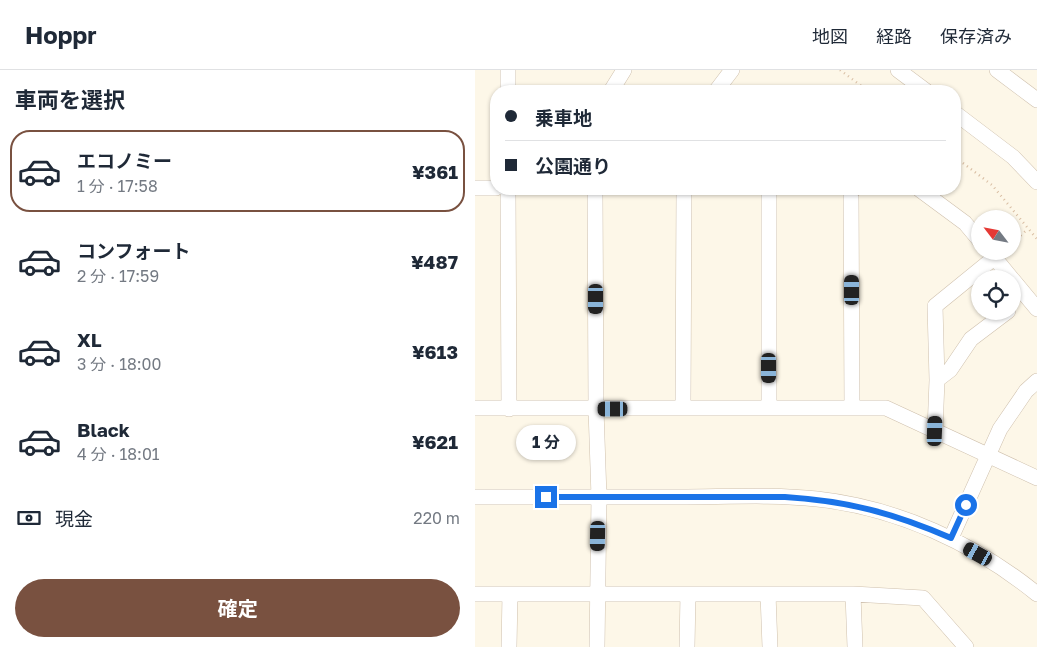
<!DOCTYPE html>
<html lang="ja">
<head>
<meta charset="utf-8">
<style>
  :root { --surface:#fff; --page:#f6f6f7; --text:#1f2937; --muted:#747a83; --line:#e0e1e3; --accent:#795140 }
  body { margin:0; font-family:"Golos Text","Noto Sans JP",sans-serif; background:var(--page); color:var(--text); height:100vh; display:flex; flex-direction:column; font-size:19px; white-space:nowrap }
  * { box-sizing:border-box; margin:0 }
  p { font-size:16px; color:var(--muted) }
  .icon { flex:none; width:28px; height:28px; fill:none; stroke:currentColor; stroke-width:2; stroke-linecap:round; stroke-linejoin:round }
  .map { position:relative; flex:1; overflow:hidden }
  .details { display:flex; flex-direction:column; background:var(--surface); width:475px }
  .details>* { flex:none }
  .banner { position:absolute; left:15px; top:15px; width:471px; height:110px; border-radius:20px; box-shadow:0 1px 4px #0004; display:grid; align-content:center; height:110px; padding:0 15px; background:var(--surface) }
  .needle { width:32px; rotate:302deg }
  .buttons { position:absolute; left:496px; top:140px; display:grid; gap:10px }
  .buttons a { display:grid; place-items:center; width:50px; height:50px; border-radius:50%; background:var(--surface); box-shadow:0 1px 4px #0004; font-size:25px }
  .end { position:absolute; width:22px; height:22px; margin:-11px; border:6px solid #1a73e8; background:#fff; box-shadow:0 0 0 2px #fff }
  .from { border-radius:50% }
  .bubble { position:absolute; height:35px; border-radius:18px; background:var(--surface); box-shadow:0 1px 4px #0004; font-size:16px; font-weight:700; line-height:35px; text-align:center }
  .car { position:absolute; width:15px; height:30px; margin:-15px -8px; border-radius:6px; box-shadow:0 0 4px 1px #0007; background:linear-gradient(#222 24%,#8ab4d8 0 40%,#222 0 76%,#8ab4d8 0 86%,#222 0) }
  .banner b { display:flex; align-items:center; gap:18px; height:48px; font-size:19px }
  .banner b+b { border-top:1px solid var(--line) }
  .banner i { width:12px; height:12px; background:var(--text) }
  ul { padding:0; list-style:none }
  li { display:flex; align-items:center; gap:15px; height:82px; margin:0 10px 8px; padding:0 5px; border:2px solid transparent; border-radius:20px }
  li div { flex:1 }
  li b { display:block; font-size:19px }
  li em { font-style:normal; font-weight:700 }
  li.current { border-color:var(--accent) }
  li>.icon { width:45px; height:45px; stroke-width:1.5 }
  h2 { padding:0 15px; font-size:22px; line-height:60px }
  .pay { display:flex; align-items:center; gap:12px; height:55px; padding:0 15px; font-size:19px }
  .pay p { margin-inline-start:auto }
  .action { display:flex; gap:10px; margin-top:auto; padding:10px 15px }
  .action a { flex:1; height:58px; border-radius:30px; background:var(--accent); color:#fff; font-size:20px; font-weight:700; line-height:58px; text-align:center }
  header { display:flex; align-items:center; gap:30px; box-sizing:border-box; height:70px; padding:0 25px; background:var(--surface); border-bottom:1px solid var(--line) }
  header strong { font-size:24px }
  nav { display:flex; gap:28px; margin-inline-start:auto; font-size:18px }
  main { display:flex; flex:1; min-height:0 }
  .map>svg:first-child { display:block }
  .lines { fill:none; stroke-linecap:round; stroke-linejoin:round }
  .minor-casing { stroke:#cfc0ad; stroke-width:16 }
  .path { stroke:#d8bda2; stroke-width:2.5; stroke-dasharray:1 4; stroke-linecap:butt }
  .minor { stroke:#fff; stroke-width:15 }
  .route { stroke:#1a73e8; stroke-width:6 }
</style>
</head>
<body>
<header>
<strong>Hoppr</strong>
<nav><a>地図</a><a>経路</a><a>保存済み</a></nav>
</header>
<main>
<section class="details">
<h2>車両を選択</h2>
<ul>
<li class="current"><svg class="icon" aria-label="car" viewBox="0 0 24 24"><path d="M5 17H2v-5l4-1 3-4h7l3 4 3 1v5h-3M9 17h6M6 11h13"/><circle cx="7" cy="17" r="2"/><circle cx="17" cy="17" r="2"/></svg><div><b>エコノミー</b><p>1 分 · 17:58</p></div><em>¥361</em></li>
<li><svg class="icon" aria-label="car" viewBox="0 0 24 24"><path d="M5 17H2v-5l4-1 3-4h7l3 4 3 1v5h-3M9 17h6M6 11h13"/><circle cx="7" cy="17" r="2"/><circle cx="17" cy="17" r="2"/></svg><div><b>コンフォート</b><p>2 分 · 17:59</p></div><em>¥487</em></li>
<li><svg class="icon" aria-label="car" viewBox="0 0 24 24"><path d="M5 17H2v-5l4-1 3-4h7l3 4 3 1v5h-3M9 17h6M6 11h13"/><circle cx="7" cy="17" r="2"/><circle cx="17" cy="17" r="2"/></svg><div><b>XL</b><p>3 分 · 18:00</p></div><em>¥613</em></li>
<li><svg class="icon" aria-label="car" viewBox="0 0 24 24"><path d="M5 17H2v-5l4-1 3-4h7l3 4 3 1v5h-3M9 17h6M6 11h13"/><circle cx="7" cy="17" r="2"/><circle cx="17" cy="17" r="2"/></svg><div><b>Black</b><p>4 分 · 18:01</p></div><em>¥621</em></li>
</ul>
<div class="pay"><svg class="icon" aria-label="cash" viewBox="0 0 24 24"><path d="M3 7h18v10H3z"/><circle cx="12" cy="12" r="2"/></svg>現金<p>220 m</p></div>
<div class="action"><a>確定</a></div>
</section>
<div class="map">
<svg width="562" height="577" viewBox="0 0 562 577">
  <rect width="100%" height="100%" fill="#fdf7e8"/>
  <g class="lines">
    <defs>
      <path id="minor" d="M423 0 451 21
        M522 0 562 30
        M33 21V0
        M136 21 149 0
        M241 21 257 0
        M480 43 538 87 562 112
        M0 118H21
        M33 119 34 339
        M120 119 121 339 124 427 122 577
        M294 119V337
        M444 119 490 153 505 171
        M514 181 537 209
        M538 210 562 239
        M462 310 475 300 496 269 533 241
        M0 338H411L562 408
        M208 338 209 119
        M377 338 376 122 379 119
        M460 361 462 310 460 236 519 188
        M0 427C68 427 137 427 205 427 250 427 297 424 342 429 423 438 499 473 562 524
        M476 468 525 359 551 321 562 311
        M0 524H378L448 528 491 577
        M293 524 295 577
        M378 524 380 577
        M34 577 35 524
        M212 577 213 524"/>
    </defs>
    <use href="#minor" class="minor-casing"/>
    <path class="path" d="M365 0 393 21
      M480 87 517 115 562 169
      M538 172 553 159"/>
    <use href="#minor" class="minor"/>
  </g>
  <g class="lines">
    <path class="route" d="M71 427H310C373 431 418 443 476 468L491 435"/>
  </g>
</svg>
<div class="buttons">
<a><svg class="needle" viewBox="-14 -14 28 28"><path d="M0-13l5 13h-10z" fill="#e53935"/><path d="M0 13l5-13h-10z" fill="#747a83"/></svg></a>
<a><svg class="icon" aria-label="locate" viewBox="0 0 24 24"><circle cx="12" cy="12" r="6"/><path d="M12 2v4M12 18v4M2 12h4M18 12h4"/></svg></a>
</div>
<i class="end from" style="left:491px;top:435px"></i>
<i class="end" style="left:71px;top:427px"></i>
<div class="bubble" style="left:41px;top:355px;width:60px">1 分</div>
<i class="car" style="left:377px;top:220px;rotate:0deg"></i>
<i class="car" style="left:121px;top:229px;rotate:180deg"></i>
<i class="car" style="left:294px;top:298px;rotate:180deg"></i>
<i class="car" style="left:138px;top:339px;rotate:270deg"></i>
<i class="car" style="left:460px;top:361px;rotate:2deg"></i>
<i class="car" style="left:123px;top:466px;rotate:181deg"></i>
<i class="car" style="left:503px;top:484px;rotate:299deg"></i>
<div class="banner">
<b><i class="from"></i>乗車地</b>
<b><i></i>公園通り</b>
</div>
</div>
</main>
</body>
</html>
